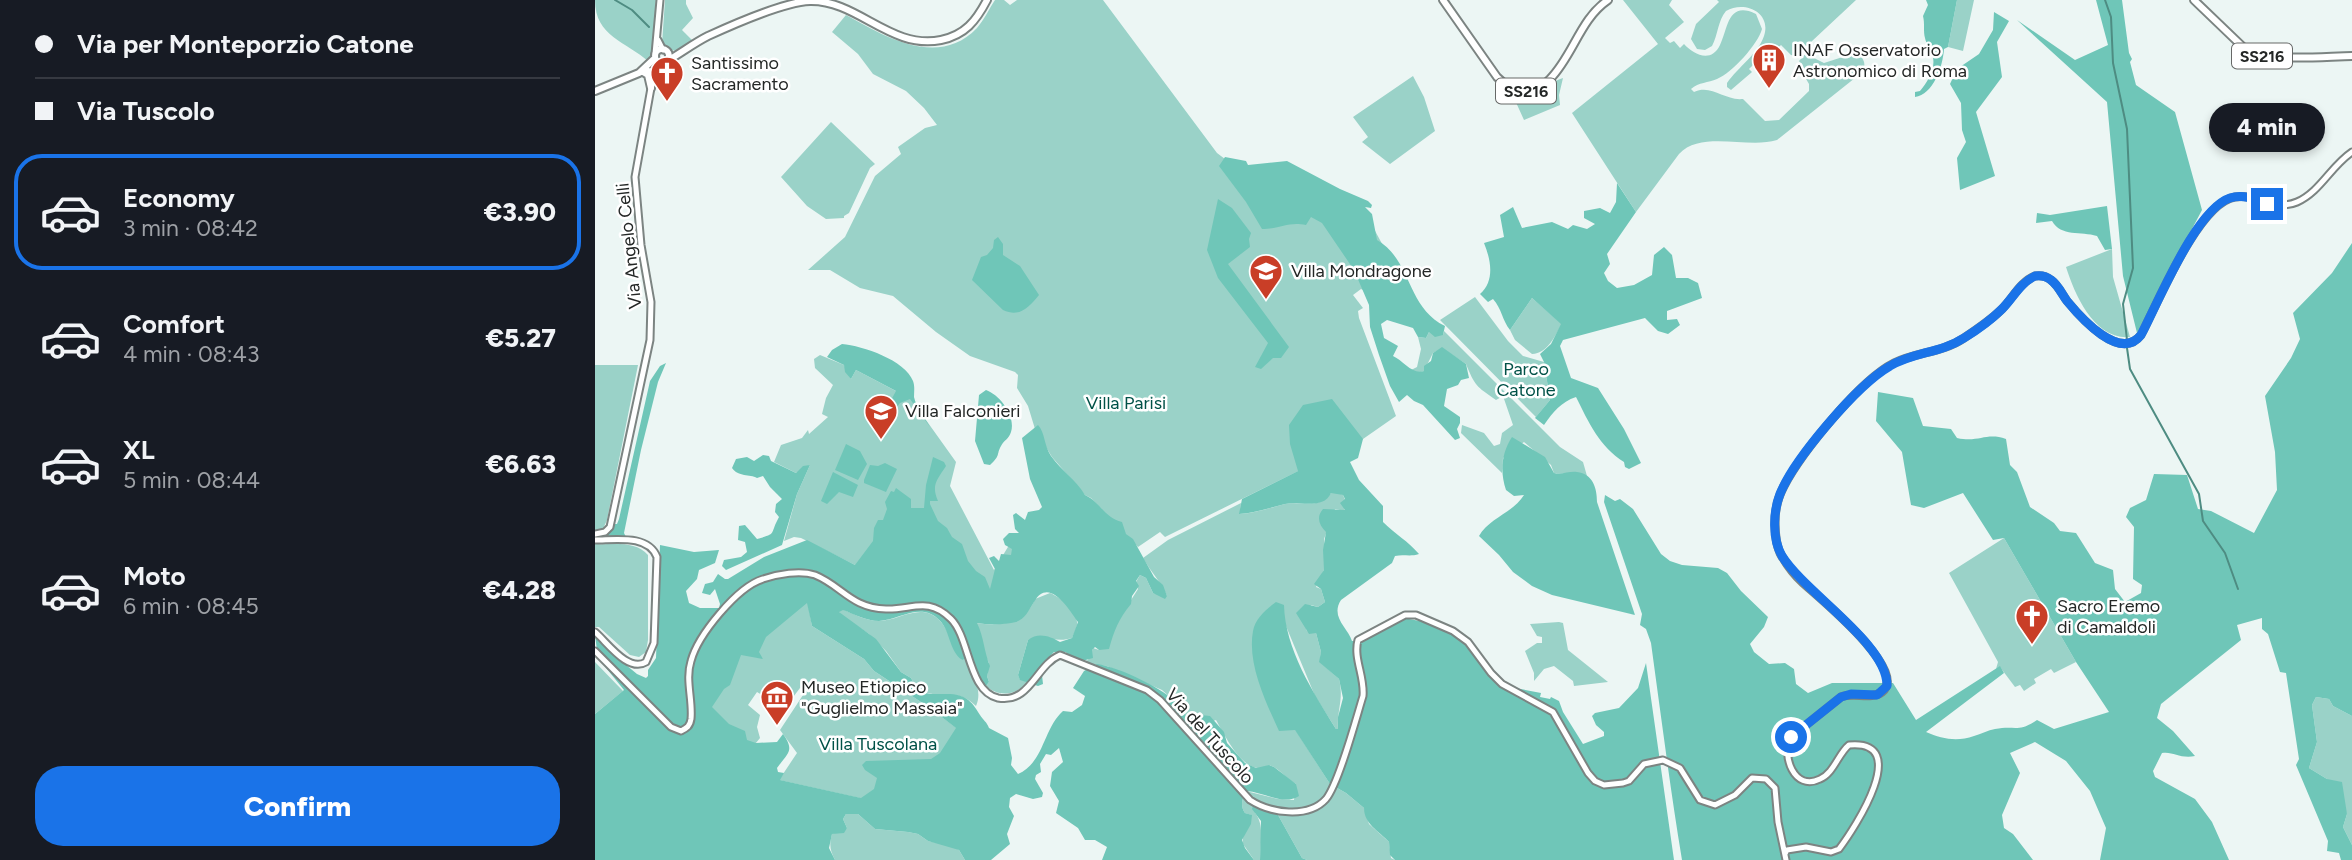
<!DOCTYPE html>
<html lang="en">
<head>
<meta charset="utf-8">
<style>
  :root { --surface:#171b24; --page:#242831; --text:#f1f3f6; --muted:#9ea1a6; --line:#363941; --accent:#1a73e8 }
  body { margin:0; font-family:Figtree,sans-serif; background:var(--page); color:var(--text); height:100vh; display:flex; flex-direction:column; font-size:26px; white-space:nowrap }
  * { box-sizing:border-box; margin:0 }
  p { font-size:23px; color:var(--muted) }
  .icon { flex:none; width:38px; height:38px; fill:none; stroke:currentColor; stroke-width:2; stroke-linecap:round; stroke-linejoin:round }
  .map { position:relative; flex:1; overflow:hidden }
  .side { display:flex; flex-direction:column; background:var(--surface); width:595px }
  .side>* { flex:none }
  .guide { display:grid; align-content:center; height:154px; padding:0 35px; background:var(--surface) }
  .end { position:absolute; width:32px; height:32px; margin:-16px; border:9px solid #1a73e8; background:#fff; box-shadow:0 0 0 4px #fff }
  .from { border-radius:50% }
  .bubble { position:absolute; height:49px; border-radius:24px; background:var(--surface); box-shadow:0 4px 10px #0003; font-size:23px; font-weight:800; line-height:49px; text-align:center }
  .guide b { display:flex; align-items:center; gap:24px; height:66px; font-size:26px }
  .guide b+b { border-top:2px solid var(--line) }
  .guide i { width:18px; height:18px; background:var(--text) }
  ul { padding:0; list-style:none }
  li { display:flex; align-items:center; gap:21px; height:116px; margin:0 14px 10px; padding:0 21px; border:4px solid transparent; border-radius:28px }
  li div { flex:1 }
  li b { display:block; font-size:26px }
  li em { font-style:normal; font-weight:800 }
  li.on { border-color:var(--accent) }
  li>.icon { width:63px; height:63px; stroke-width:1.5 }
  .primary-button { display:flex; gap:14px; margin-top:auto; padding:14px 35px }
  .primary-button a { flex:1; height:80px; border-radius:28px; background:var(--accent); color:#fff; font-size:28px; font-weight:800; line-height:80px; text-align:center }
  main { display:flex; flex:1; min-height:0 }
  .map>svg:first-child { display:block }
  .green { fill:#9ad2c8 }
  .forest { fill:#6fc6b8; fill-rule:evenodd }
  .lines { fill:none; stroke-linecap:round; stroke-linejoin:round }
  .stream { stroke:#4e8c82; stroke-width:2 }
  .secondary-casing { stroke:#7c8482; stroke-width:9 }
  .primary-casing { stroke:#7c8482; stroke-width:10 }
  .secondary { stroke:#fff; stroke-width:5 }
  .primary { stroke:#fff; stroke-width:6 }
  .route { stroke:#1a73e8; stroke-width:9 }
  .labels { text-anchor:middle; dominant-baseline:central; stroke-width:5; stroke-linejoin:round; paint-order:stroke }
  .shield { fill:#fff; stroke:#666867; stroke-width:2 }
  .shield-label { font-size:16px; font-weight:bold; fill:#242726 }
  .poi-label { font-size:18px; fill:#242726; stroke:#fff; text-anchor:start }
  .street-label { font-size:18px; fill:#242726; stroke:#fff }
  .park-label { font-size:18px; fill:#005147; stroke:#fff }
</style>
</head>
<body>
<main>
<section class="side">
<div class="guide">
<b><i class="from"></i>Via per Monteporzio Catone</b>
<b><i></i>Via Tuscolo</b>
</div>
<ul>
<li class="on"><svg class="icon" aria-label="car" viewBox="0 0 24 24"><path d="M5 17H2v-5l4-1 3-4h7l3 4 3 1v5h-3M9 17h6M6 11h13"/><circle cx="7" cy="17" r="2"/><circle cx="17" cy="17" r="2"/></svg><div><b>Economy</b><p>3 min · 08:42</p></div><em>€3.90</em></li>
<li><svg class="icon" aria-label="car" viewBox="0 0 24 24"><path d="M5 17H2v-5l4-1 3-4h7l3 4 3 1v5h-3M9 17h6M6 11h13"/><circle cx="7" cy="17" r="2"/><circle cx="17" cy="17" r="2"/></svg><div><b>Comfort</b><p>4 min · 08:43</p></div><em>€5.27</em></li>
<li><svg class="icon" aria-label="car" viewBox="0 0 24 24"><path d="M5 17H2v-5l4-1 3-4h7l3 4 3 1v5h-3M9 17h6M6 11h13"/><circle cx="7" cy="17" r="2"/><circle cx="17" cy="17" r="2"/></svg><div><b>XL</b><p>5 min · 08:44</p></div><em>€6.63</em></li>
<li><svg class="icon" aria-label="car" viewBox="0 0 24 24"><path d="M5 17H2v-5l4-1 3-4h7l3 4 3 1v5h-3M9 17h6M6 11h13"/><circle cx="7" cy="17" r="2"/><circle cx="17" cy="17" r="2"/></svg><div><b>Moto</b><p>6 min · 08:45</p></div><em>€4.28</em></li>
</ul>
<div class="primary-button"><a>Confirm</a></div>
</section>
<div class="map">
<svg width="1757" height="860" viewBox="0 0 1757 860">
  <rect width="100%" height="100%" fill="#ecf6f4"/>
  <path class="green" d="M0 0H61L57 54 54 62C31 41 0 37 0 0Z
    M70 0H91V4L98 18 87 30 97 40C88 49 81 54 69 48L67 44Z
    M400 0H409L415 5 422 0H508L622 153 634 162 767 207 827 317 813 312 766 289 758 295 768 308 763 311 764 318 801 416 768 439 570 537 565 532 543 547 496 498 490 495 457 457 440 429 433 406 422 388 423 375 420 372 375 356 341 332 298 296 265 288 235 270H213L250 237 280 176 306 154 303 147 330 128 342 125 329 108 311 91 278 74 263 54 237 32 251 15C289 36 343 69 382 28 389 20 394 9 400 0Z
    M1028 0H1077L1074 5 1089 22 1070 38 1075 43 1079 41 1085 48 1089 44C1098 54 1116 64 1125 45 1133 30 1132 0 1161 14L1167 29C1163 44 1137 73 1122 79 1113 83 1104 82 1096 89L1099 92C1117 84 1129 101 1148 99L1170 121 1184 120 1214 91V84L1207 72 1208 67 1204 61 1215 49 1219 58 1229 63 1257 54 1264 55C1271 60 1271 68 1265 74L1182 140C1153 149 1106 130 1084 154L1041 212 977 113 1063 44Z
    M1122 0H1261L1201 56 1196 55 1186 45 1168 61 1165 58 1154 69 1157 72 1136 90 1132 87V83C1143 67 1163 54 1169 36 1177 12 1149 0 1131 11 1123 20 1123 35 1117 46L1110 50 1102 49 1096 39 1101 24 1124 2Z
    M1362 0H1379L1368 51 1353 47Z
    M818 76 829 97 840 131 795 164 767 142 773 137 758 117Z
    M968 78 964 95 965 105 929 120 919 98C952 100 946 85 968 78Z
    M236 122 280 164 275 168 254 213 249 216V218L231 219 212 206 186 177Z
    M1517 249 1518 277 1535 337C1499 340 1480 295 1471 267Z
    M880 297 913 341 928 356 949 362 955 400 941 417 845 320Z
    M937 298 967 324C959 337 953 353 937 354L920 340 915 330Z
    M849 331 965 447 988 462 992 476C978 470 972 475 959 473L956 465 929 442 908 458 907 473 866 433 867 425 889 433 899 446 905 444 907 433 918 425 908 396 901 400C881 386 880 386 871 364L847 348 838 353 829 371 823 373 816 370 822 367 826 349 823 337 831 338 834 332 848 335Z
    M225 355 249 365 256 379 261 370 316 399 361 462 355 486 399 570 419 537 435 532 401 593 260 565 206 538 199 537 189 541 202 494 215 465 201 473 179 462 186 445 207 438 213 430 214 434 233 417 227 414 231 398 238 385 220 368 219 359Z
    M0 365H43L12 520 8 529 0 531Z
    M741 492 748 495 750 500 748 502 750 511 740 509 729 539V570L721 587 726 589 730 602 723 607 716 605 709 623 712 631 721 633 726 652 725 662 744 679C749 699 742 709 743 729H741L720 696 681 602 700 729 735 784 751 793 769 808 774 824 794 842 796 858 800 860H712L707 858 683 815 660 813C670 825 665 845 665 860H659L648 844C646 832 656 827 656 815L650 813C645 806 647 799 651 791L683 799 699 800 701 784C692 779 687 772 679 767 672 763 670 769 663 768 645 767 629 734 621 720L599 728 594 723 586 707 567 690 512 666 493 664 490 661 493 660 498 648 504 650 515 641 519 627 543 589 541 582 545 575 551 578 558 593 572 596C566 582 556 572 548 558L573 540 646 503 645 514C660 513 675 508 690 504 705 501 725 510 736 493Z
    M1409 538 1481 662 1459 673 1456 669 1439 679 1441 683 1429 691 1425 685 1420 687 1405 667 1401 669 1403 662 1354 573Z
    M0 544C19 545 40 540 53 555V640L51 652 44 657 35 655 4 627H0Z
    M211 592 217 626 269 659 279 671 335 708 396 754 336 814 184 780 202 753 185 730 210 692 205 688 189 709 169 693 167 695 162 692 153 705 165 715 162 727 165 738 156 749 104 707 133 628Z
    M455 593C465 597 481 610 482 622 483 626 479 634 477 638 458 644 451 632 433 640L423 675 425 679 432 682C421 696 403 697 391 686L394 682 392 676 394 663C386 650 389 637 381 623 405 627 430 624 440 599Z
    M247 609C259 614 271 621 284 621 303 621 324 603 342 618 355 629 356 647 367 660L371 659C378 673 388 691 381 706 361 686 344 701 322 689L316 678 306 672 291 651 274 634 247 616 243 611Z
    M964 622 968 623 973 650 1013 682 979 686 978 681 959 666 949 669 939 681V673L930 651 942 643H947V637L942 636 935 624Z
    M0 662 28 691 0 714Z
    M1721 697 1734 699 1738 706 1757 716V845L1748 827 1752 814 1732 779 1714 768 1722 742 1717 705Z
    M251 814H263L280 829 313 832 323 834 333 841 358 846 364 850 370 860H240C235 850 234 845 237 834L252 828 248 819Z"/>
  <path class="forest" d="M1331 0H1362L1353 47 1349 49C1348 66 1338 95 1320 97V92L1325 91C1333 81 1342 67 1337 54 1336 49 1331 44 1330 38 1328 31 1330 24 1328 16L1333 5Z
    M1501 0H1527L1534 53 1537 59 1535 62 1541 85 1580 112 1607 210 1542 333 1528 276 1512 102 1422 20 1480 60 1513 45Z
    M1399 12 1414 21 1402 42 1407 77 1381 112 1400 176 1365 190 1362 158 1371 142 1367 130 1366 103 1355 84 1362 69 1384 54 1398 30Z
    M630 157 651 161 653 165 692 161 745 189 773 201 777 205 776 208 770 207 777 214 782 240C817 260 811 307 850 326L848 335 840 337 834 332 831 338 823 337 818 328 792 320 786 324 789 338 803 346 798 356C809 361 817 375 829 371V366L836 361 838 353 847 347 871 364 874 378 866 380 863 385 852 389 849 406 865 417V423L862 429 865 438 860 440 828 405 819 401 812 395 804 402 795 386 784 355 775 327 774 305 759 270 727 223 716 217 711 225C693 221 686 229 667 229L651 202 624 166Z
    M1022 183 1041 212 1012 254 1015 264 1009 273 1013 281 1022 288 1039 285 1057 275 1059 255 1069 247 1077 255 1081 278H1093L1103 283 1107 298 1072 311V320L1082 319 1085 325 1073 334 1063 331 1050 318 968 340 965 346 976 378 1003 388 1029 429 1046 463 1034 469 1030 467 1029 462C1004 446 994 423 981 397 966 402 958 412 949 425L940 418 955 400 949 362 945 354 956 344 966 324 937 298 915 330C907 320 907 309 898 299L893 302 885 294C900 281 896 260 889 243L909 237 905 215 918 207 927 228 957 222 973 229 978 225 992 229 1000 224 989 218V211L1005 208 1015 213 1021 202Z
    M623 199 637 208 656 233 654 239 655 247 633 264 694 347 686 358H678L666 369 660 367 673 343 623 278 612 250Z
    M1512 206 1517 249 1510 250 1502 236C1486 231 1466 237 1457 221L1441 223 1442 213 1455 215Z
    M403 237 408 244V255L425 266 444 295C434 307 425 318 408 310L377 280 386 257 392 255 398 248 399 240Z
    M1757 243V716L1738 706 1734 699 1721 697 1717 705 1722 742 1714 768 1732 779 1747 782 1752 814 1748 827 1757 845V860H1746L1744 853 1732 851 1733 841 1701 765 1704 759 1691 673 1685 672 1673 634 1667 629V618L1642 625 1646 640 1566 704 1562 718 1578 731 1600 756C1585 759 1578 751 1567 753L1558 771 1560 777 1600 799 1617 822 1634 860H1505L1511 828 1495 791 1471 761 1440 742 1415 753 1425 773 1407 815 1409 828 1418 834 1438 860H1087C1075 788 1066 715 1056 643L1051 629 1045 625 1047 614 1009 502 1010 495 1020 501 1025 499 1038 509 1066 554 1075 561 1087 565 1123 568 1132 573 1146 591 1173 617 1169 627 1155 644 1159 652 1174 664 1190 663 1199 669 1201 684 1213 693 1237 683H1298L1321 720 1405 666 1409 673 1331 732C1347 739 1362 742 1379 736 1386 734 1393 730 1400 729 1420 725 1423 733 1442 720L1459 729 1514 712 1481 662 1409 538 1398 540 1368 493 1329 508 1316 505 1307 452 1281 421 1283 392 1318 398 1328 426 1356 429 1362 438C1384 443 1391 432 1411 439L1415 465 1422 472 1435 507 1459 523 1465 531 1481 533 1500 563 1518 570 1520 589 1530 602 1546 593 1547 585 1538 579 1539 527 1531 517 1535 508 1551 500 1559 474 1592 475 1603 509 1616 511 1659 533 1682 490 1680 452 1670 396 1696 358 1705 339 1698 313 1737 273Z
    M247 344C268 346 310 360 318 381 320 386 319 392 319 397 321 407 330 418 335 427L315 399 305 403 291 421 284 422 301 391 261 370 256 379 250 372 249 365 232 357 237 350Z
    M71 363 63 382 46 450 29 533 31 537H5L18 524H22L24 519 55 381 65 366Z
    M391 390C405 395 421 416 416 432 414 439 409 440 406 446 401 455 406 455 395 465L389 464 380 441 384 395Z
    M737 399 768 439 763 458 755 462 764 480 788 506V522C800 534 813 541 824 554 815 557 809 554 800 556L797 563 746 600C735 617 753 628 757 641L767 640 809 618 835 623 867 639 905 685 946 693 945 697 955 699 956 697 964 701 968 712 988 744 1009 736V732L1001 725 997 716 1000 713 1024 708 1043 688 1051 663 1079 860H800L795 855 794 842C784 831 769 824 769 808L751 793 735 784 700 730 684 731C671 702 652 664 658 631 660 619 671 609 681 602L689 605C690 649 718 692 741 729H743V717L748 698 744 679 724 662 726 652 721 633 714 634 701 613 710 604 723 607 730 602 726 589 719 584 729 570 728 550 731 532C724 525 721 517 728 509L750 510 745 503 750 499 748 495 736 493C729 510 704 501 690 504 674 508 660 513 644 514L647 499 703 471 695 444 694 425 708 405Z
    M443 425C450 432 449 446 456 456 466 470 481 480 490 495 505 502 510 518 527 522L531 534 538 539 559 577 568 585 572 596 570 599 558 593 551 578 545 575 541 581 544 586 537 596 536 604C524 618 519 631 514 649L504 650 500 647 497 650 498 658 487 661 474 660 471 652H459L446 666 448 684 443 686 425 680 423 675 433 640C443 632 455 636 465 642L477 638 483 622C475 611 454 575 439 602 434 610 430 619 421 622 410 625 392 625 382 623 389 637 389 652 395 666L392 676 394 682 391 686 386 683 377 658 367 660C353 650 356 629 342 618 324 603 304 620 284 621 271 621 259 614 248 610L244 612 281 639 306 672 316 678 322 689C333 695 337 694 349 694 368 693 376 699 385 715 388 720 392 722 394 728L413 738 417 758 416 765 423 774C449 763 448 729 468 711L477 712 487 705 490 696 478 688 489 671 502 664C524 667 570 689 584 705 591 713 592 721 599 727L605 724 603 720 606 715 615 716 629 732 632 743 650 763 661 768 674 765 679 767 701 784 704 796C688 806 669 792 651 791 647 799 645 806 650 813L657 815 656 824 647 840 650 848 659 860H507L512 847 500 840H490L483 828 461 813 464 801 455 786 457 772 468 762 464 748 456 755 451 754 445 764 446 772 441 775 440 779 448 793 447 797 438 799 421 794 415 798 414 807 419 816 412 834 415 844 396 860H370L364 850 333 841 323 834 313 832 280 829 263 814H251L248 819 252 828 249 833 237 834 234 848 240 860H0V714L29 690 3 658 0 635 25 660 42 674 51 678 53 676V670L61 658 65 545 99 552 124 550 120 563 104 570 102 579 91 591 94 603 105 608H124L125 604 120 589 115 595 107 593 110 584 118 582 123 574 130 579H133L169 557 212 540 260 565 278 541 279 528 283 520H288L292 509 290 502 296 491 299 492 301 488 316 499V508H329L331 485 338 457 349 462 351 466C342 480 336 485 343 501H335V504L343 521 352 528 357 537 367 544 373 561 381 571 390 577 395 589 400 569 394 558 399 556 404 561 406 554 416 555 417 549 410 545 408 539 414 533H424L420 529 418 515 421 513 430 520 433 512 444 510 447 507 435 479 427 438ZM212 603 217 626 269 659 279 671 335 708 361 728 345 753 336 759 271 761 267 765 270 770 282 778 279 789 266 798 185 780 189 773 183 772 182 768C193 753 200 751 188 734L182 742 161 743 152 740 150 731 134 724 117 707 129 689 135 685 146 655 168 659 164 652 171 637Z
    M917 437 950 457 959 473C967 475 974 471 982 472 998 474 1002 488 1002 502L1040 615 957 595 937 586 918 572 904 555 884 536C894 518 918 513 929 495L919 496 911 490C905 472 906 454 917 437Z
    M251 444 265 451 272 464 263 480 240 470Z
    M168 455 174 456 176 461 201 473 208 466 215 465 202 494 187 545 131 570 127 566 129 560 146 557 152 552 150 542 143 540 144 526 150 525 162 539C183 533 174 535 184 517L180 512 181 504 187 499 175 487 168 476 162 478C155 474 143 477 137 468L141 459 152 457 159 461Z
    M290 463 302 469 291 492 269 483V480L275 465 283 466Z
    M238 472 263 485 258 497 244 492 232 504 226 501Z
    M663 803 683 815 707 858 712 860H665L666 821 657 809 658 806Z"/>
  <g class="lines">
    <path class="stream" d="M20 0 37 10 54 27
      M1510 0 1516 17 1518 63 1532 129 1538 268 1528 304 1532 340
      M1532 348 1535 369 1604 494 1608 521 1630 553 1643 589"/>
    <defs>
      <path id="secondary" d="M63 40 68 50
        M60 54 65 0
        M0 534 10 532 15 527 55 340 56 302 46 245 40 177 56 88 64 66
        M0 540C20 540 53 534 62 557L59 643 51 662C33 673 12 642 0 632
        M0 651 76 727 86 731C92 728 95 726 96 719 98 700 90 680 96 661 103 635 142 587 168 579 183 574 205 570 220 575 247 586 256 608 291 609 317 610 333 596 356 619 375 638 373 691 403 698 435 704 441 665 465 655L552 690 565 700 655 800C675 813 713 819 731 799 744 783 761 719 768 696 770 677 758 658 763 640L810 615H821L858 631 873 642 896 673 907 684 958 712 993 773 1000 781 1009 785 1028 783 1034 781 1049 764 1068 760 1085 768 1105 800 1120 805 1140 795 1157 778 1171 779 1180 788 1183 822 1191 860
        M1190 854 1192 850 1211 847 1236 852 1244 849C1260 828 1318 739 1254 745 1243 754 1239 773 1225 779 1199 792 1186 755 1196 737L1246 697C1259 692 1276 700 1287 692 1315 671 1222 596 1208 583 1199 575 1191 564 1185 553 1181 544 1180 531 1180 522 1180 509 1183 497 1189 486 1207 452 1265 380 1299 363 1321 352 1347 353 1369 338 1381 330 1396 320 1407 309 1418 298 1425 282 1440 276 1446 275 1451 276 1456 280 1463 285 1467 294 1472 301 1486 318 1525 362 1546 335 1563 303 1603 203 1640 197 1662 193 1679 212 1702 202 1725 192 1736 166 1757 152"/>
      <path id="primary" d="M848 0 902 77C917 93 940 96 955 79 978 56 985 19 1013 0
        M1599 0 1649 48C1666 63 1732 56 1757 56
        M60 56a7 7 0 1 1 14 0a7 7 0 1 1-14 0Z
        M72 61C86 53 99 43 113 36 137 25 190 2 215 1 263 0 295 50 346 40 370 35 381 21 392 0
        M46 72 57 71 67 63
        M48 72 53 75 56 88
        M0 91 44 73 60 58"/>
    </defs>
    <use href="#secondary" class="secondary-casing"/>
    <use href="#primary" class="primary-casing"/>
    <use href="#secondary" class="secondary"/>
    <use href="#primary" class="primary"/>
  </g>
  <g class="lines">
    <path class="route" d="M1196 737 1246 697 1256 694 1282 695 1292 686C1293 644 1210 593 1187 556 1177 539 1178 512 1185 494 1199 459 1262 385 1295 366 1318 352 1346 353 1369 338 1382 330 1396 320 1407 309 1418 298 1425 283 1440 276 1446 275 1451 276 1456 280 1463 285 1467 294 1472 301 1486 318 1525 362 1546 335 1563 303 1601 209 1635 198 1648 194 1660 199 1672 204"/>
  </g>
  <defs>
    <symbol id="building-pin" viewBox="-11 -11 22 30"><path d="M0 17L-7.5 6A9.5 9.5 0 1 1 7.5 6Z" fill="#c93e27" stroke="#fff"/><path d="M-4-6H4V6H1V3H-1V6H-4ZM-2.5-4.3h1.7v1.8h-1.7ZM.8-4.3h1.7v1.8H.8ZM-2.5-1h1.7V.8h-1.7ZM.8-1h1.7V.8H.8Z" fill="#fff"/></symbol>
    <symbol id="church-pin" viewBox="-11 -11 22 30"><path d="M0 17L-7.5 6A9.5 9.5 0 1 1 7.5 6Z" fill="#c93e27" stroke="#fff"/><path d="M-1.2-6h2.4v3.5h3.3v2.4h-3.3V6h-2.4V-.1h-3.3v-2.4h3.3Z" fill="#fff"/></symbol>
    <symbol id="university-pin" viewBox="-11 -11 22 30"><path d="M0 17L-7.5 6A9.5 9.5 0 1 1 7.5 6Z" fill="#c93e27" stroke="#fff"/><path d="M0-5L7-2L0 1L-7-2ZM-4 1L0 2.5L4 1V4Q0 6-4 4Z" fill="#fff"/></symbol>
    <symbol id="museum-pin" viewBox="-11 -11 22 30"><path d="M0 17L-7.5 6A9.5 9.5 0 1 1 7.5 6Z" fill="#c93e27" stroke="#fff"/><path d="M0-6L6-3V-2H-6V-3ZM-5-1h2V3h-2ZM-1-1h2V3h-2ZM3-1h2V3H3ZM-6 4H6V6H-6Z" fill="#fff"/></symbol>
  </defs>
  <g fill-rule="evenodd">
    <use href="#building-pin" x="1155" y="41" width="38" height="52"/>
    <use href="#church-pin" x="53" y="54" width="38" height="52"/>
    <use href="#university-pin" x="652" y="252" width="38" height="52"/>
    <use href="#university-pin" x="267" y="392" width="38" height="52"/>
    <use href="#church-pin" x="1418" y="597" width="38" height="52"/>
    <use href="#museum-pin" x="163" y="678" width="38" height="52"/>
  </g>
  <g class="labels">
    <g class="shield">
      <rect x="1637" y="43.5" width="60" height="25" rx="5"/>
      <rect x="901" y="78.5" width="60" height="25" rx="5"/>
    </g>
    <g class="shield-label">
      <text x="1667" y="56">SS216</text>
      <text x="931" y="91">SS216</text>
    </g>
    <g class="poi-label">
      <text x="1198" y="50">INAF Osservatorio<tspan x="1198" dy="21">Astronomico di Roma</tspan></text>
      <text x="96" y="63">Santissimo<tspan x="96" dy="21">Sacramento</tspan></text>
      <text x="696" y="271">Villa Mondragone</text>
      <text x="310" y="411">Villa Falconieri</text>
      <text x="1462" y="606">Sacro Eremo<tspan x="1462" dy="21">di Camaldoli</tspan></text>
      <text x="206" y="687">Museo Etiopico<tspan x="206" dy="21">"Guglielmo Massaia"</tspan></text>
    </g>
    <g class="street-label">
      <text transform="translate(34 246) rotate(-96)">Via Angelo Celli</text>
      <text transform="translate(615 736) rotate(48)">Via del Tuscolo</text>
    </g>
    <g class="park-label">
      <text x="931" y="369">Parco<tspan x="931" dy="21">Catone</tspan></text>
      <text x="531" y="403">Villa Parisi</text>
      <text x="283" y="744">Villa Tuscolana</text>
    </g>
  </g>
</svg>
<i class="end from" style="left:1196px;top:737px"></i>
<i class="end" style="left:1672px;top:204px"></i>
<div class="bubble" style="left:1614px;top:103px;width:116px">4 min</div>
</div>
</main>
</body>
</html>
